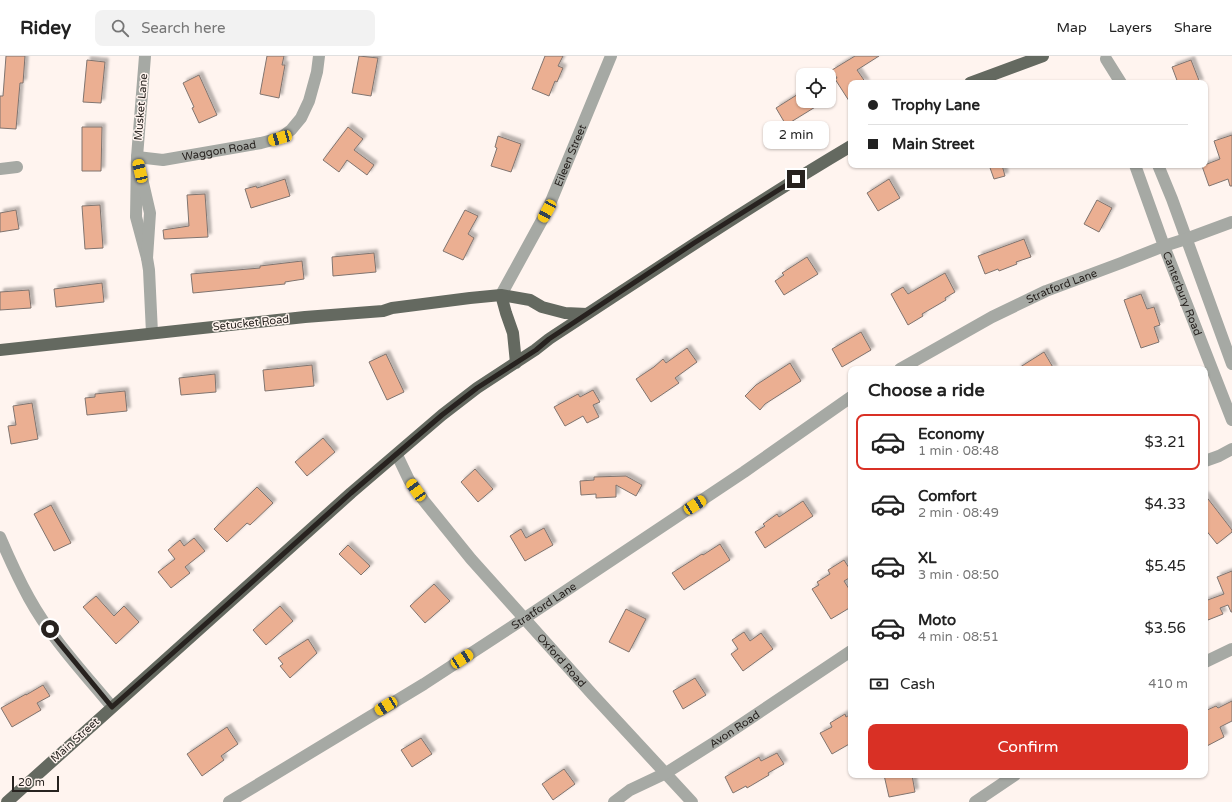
<!DOCTYPE html>
<html lang="en">
<head>
<meta charset="utf-8">
<style>
  :root { --surface:#fff; --page:#f2f2f2; --text:#222; --muted:#767676; --line:#e0e0e0; --accent:#d93025 }
  body { margin:0; font-family:"Varela Round",sans-serif; background:var(--page); color:var(--text); height:100vh; display:flex; flex-direction:column; font-size:15px; white-space:nowrap }
  * { box-sizing:border-box; margin:0 }
  p { font-size:13px; color:var(--muted) }
  .icon { flex:none; width:22px; height:22px; fill:none; stroke:currentColor; stroke-width:2; stroke-linecap:round; stroke-linejoin:round }
  .map { position:relative; flex:1; overflow:hidden }
  .sheet { position:absolute; left:848px; top:310px; width:360px; height:412px; display:flex; flex-direction:column; background:var(--surface); border-radius:8px; box-shadow:0 1px 3px #0004 }
  .sheet>* { flex:none }
  .banner { position:absolute; left:848px; top:24px; width:360px; height:88px; border-radius:8px; box-shadow:0 1px 3px #0004; display:grid; align-content:center; height:88px; padding:0 20px; background:var(--surface) }
  .controls { position:absolute; left:796px; top:12px; display:grid; gap:8px }
  .controls a { display:grid; place-items:center; width:40px; height:40px; border-radius:8px; background:var(--surface); box-shadow:0 1px 3px #0004; font-size:20px }
  .scale { position:absolute; left:12px; bottom:10px; width:47px; box-sizing:border-box; padding-left:4px; border:2px solid #27221f; border-top:0; font-size:11px; line-height:14px; white-space:nowrap; color:#27221f; -webkit-text-stroke:3px #fff4ef; paint-order:stroke }
  .end { position:absolute; width:18px; height:18px; margin:-9px; border:5px solid #27221f; background:#fff; box-shadow:0 0 0 2px #fff }
  .from { border-radius:50% }
  .bubble { position:absolute; height:28px; border-radius:8px; background:var(--surface); box-shadow:0 1px 3px #0004; font-size:13px; font-weight:600; line-height:28px; text-align:center }
  .car { position:absolute; width:12px; height:24px; margin:-12px -6px; border-radius:5px; box-shadow:0 0 3px 1px #0007; background:linear-gradient(#f5c518 24%,#345 0 40%,#f5c518 0 76%,#345 0 86%,#f5c518 0) }
  .banner b { display:flex; align-items:center; gap:14px; height:38px; font-size:15px }
  .banner b+b { border-top:1px solid var(--line) }
  .banner i { width:10px; height:10px; background:var(--text) }
  ul { padding:0; list-style:none }
  li { display:flex; align-items:center; gap:12px; height:56px; margin:0 8px 6px; padding:0 12px; border:2px solid transparent; border-radius:8px }
  li div { flex:1 }
  li b { display:block; font-size:15px }
  li em { font-style:normal; font-weight:600 }
  li.on { border-color:var(--accent) }
  li>.icon { width:36px; height:36px; stroke-width:1.5 }
  h2 { padding:0 20px; font-size:18px; line-height:48px }
  .pay { display:flex; align-items:center; gap:10px; height:44px; padding:0 20px; font-size:15px }
  .pay p { margin-inline-start:auto }
  .action { display:flex; gap:8px; margin-top:auto; padding:8px 20px }
  .action a { flex:1; height:46px; border-radius:8px; background:var(--accent); color:#fff; font-size:16px; font-weight:600; line-height:46px; text-align:center }
  header { display:flex; align-items:center; gap:24px; box-sizing:border-box; height:56px; padding:0 20px; background:var(--surface); border-bottom:1px solid var(--line) }
  header strong { font-size:19px }
  nav { display:flex; gap:22px; margin-inline-start:auto; font-size:14px }
  .search { width:280px; height:36px; background:var(--page); display:flex; align-items:center; gap:10px; box-sizing:border-box; padding:0 14px; border-radius:8px; color:var(--muted); font-size:15px }
  .map>svg:first-child { display:block }
  .building { fill:#ebaf92; stroke:#80746f; filter:url(#shadow) }
  .lines { fill:none; stroke-linecap:round; stroke-linejoin:round }
  .minor { stroke:#a6a9a4; stroke-width:12 }
  .major { stroke:#646960; stroke-width:12 }
  .route { stroke:#27221f; stroke-width:5 }
  .labels { text-anchor:middle; dominant-baseline:central; stroke-width:3; stroke-linejoin:round; paint-order:stroke }
  .street-label { font-size:11px; fill:#27221f; stroke:#fff4ef }
</style>
</head>
<body>
<header>
<strong>Ridey</strong>
<div class="search"><svg class="icon" aria-label="search" viewBox="0 0 24 24"><circle cx="10" cy="10" r="6"/><path d="M15 15l6 6"/></svg>Search here</div>
<nav><a>Map</a><a>Layers</a><a>Share</a></nav>
</header>
<div class="map">
<svg width="1232" height="746" viewBox="0 0 1232 746">
  <defs>
    <filter id="shadow"><feDropShadow dx="3.5" dy="-3.5" stdDeviation="1" flood-color="#0004"/></filter>
  </defs>
  <rect width="100%" height="100%" fill="#fff4ef"/>
  <path class="building" d="M6 0H25L23 27H20L16 73 0 72V40H3Z
    M267 0H284L282 9H285L279 42 260 38Z
    M359 0 378 2 371 40 352 37Z
    M545 0H563L558 10 563 12 557 26 555 25 549 40 532 33Z
    M855 0H879L857 14 866 27H851V48L835 23 837 22 832 14Z
    M87 4 105 6 101 47 83 46Z
    M1191 4 1200 27H1178L1172 11Z
    M199 19 217 59 199 67 192 52 194 51 183 27Z
    M803 35V45H825L786 69 776 52Z
    M82 71H102L101 115H82Z
    M348 71 363 83 354 94 374 109 367 119 347 104 339 116 323 104Z
    M1232 79V130H1230L1228 123 1209 130 1202 110 1220 103 1214 85Z
    M498 80 521 88 511 116 491 110 497 92 495 91Z
    M989 109H1002L1005 120 994 123Z
    M285 123 290 140 251 152 245 133 256 130 257 132Z
    M889 123 900 142 878 155 867 137Z
    M205 138 208 181 164 183 163 174 189 170 187 139Z
    M1097 144 1112 152 1099 176 1084 168Z
    M100 149 103 192 85 193 82 150Z
    M16 154 19 173 0 176V157Z
    M465 154 478 160 468 178 474 182 463 204 443 195Z
    M1024 183 1031 201 1016 206 1017 208 999 215 998 213 985 218 978 200Z
    M374 197 376 216 333 220 332 201Z
    M807 201 818 218 784 239 775 225 784 219 782 217Z
    M302 205 304 223 285 226V228L193 237 191 218 260 212V210Z
    M945 217 955 236 945 242 946 244 922 258 923 260 908 269 891 238 903 231 908 238Z
    M102 227 104 246 56 251 54 233Z
    M29 234 31 252 0 254V236Z
    M1141 238 1147 253 1154 251 1160 269 1154 271 1159 286 1141 292 1124 244Z
    M861 276 871 294 842 311 832 293Z
    M687 292 697 306 675 322 679 327 651 346 636 323 654 311 663 303 666 307Z
    M1044 296 1054 313H1017Z
    M386 298 404 336 387 344 369 306Z
    M790 307 801 325 765 348 760 354 745 340 756 329Z
    M312 309 314 330 265 335 263 314Z
    M215 318 216 336 181 339 179 322Z
    M593 334 600 346 593 349 599 361 587 367 583 360 565 370 554 351 578 338 580 341Z
    M125 335 127 355 87 359 85 342 95 341V338Z
    M32 347 38 383 11 388 8 370 16 369 13 350Z
    M323 382 335 396 307 420 295 406Z
    M475 413 493 433 478 446 461 426Z
    M626 420 642 429 636 440 616 429V441L596 442V438L581 439 580 425 594 424V421Z
    M257 431 273 447 250 469 247 467 227 486 214 473Z
    M1205 439 1232 474V476L1217 488 1205 473Z
    M803 445 813 460 765 492 755 476 765 470 763 468 777 458 779 461Z
    M51 449 71 487 54 495 34 458Z
    M544 472 553 489 525 505 510 480 521 473 526 482Z
    M194 482 205 495 185 511 190 517 171 532 158 516 175 503 168 494 180 484 184 490Z
    M720 488 730 504 684 534 672 517 702 498 703 499Z
    M348 489 370 510 361 519 339 498Z
    M844 504 851 515V521L844 525 851 536V551L831 563 812 533 819 529 817 526 830 518 828 514Z
    M1232 515V556H1231L1228 549 1220 552 1223 558 1208 564 1205 557V545L1224 538 1217 521Z
    M434 528 450 545 425 567 410 550Z
    M96 540 114 560 124 550 139 566 116 588 83 551Z
    M280 550 293 565 266 589 253 574Z
    M626 553 646 563 629 596 609 586Z
    M744 576 750 585 761 577 773 593 743 615 731 598 738 593 732 584Z
    M308 583 317 597 290 622 280 610 283 608 278 602Z
    M695 622 706 639 683 653 673 635Z
    M43 629 50 640 37 647 41 654 12 671 1 652 26 638V639Z
    M1232 645V665L1220 671 1224 681 1205 691V655L1216 650 1218 652Z
    M845 658 846 661 851 658V687L832 698 820 677 832 671 830 667Z
    M227 671 238 688 221 700 224 704 202 720 187 698Z
    M421 682 432 698 412 711 401 694Z
    M777 697 784 708 768 717 769 719 747 732 746 730 733 737 725 721 759 701 761 705Z
    M564 713 575 728 553 744 542 728Z
    M884 719H912L915 736 889 741Z"/>
  <g class="lines">
    <g class="minor">
      <path d="M145 0 137 101 136 161 147 202"/>
      <path d="M1106 3 1121 27"/>
      <path id="s1" d="M137 101 163 104 261 87 280 82 291 74 301 62 309 45 317 16 319 0"/>
      <path id="s2" d="M1135 109 1164 190 1232 364"/>
      <path d="M1158 109 1172 143 1232 308"/>
      <path d="M0 113 17 111"/>
      <path d="M141 118 150 157 147 202 149 214 152 277"/>
      <path id="s3" d="M501 239 547 155 611 0"/>
      <path id="s4" d="M900 313 992 261 1046 235 1121 207 1164 190 1186 183 1232 166"/>
      <path id="s5" d="M397 399 409 424 424 445 471 503 592 638 692 746"/>
      <path d="M1205 405 1219 400 1232 393"/>
      <path d="M0 481C9 502 18 522 29 542 51 582 83 616 112 651"/>
      <path d="M1205 606 1232 593"/>
      <path id="s6" d="M229 746 424 628 525 562 744 416 851 341"/>
      <path id="s7" d="M614 746 630 734 666 717 715 686 851 595"/>
      <path d="M975 746 1015 719"/>
    </g>
    <path class="major" d="M970 27 1043 0
      M501 239 506 257 513 277 516 307
      M0 294 305 261 383 255 392 252 470 242 501 239 530 244 542 251 565 257 587 258
      M7 746 351 437 442 359 477 332 535 294 549 283C649 218 748 151 851 90"/>
  </g>
  <g class="lines">
    <path class="route" d="M50 573 56 583 112 651 210 564 351 437 442 359 477 332 536 294 549 283 694 187 796 123"/>
  </g>
  <g class="labels">
    <g class="street-label">
      <text transform="translate(141 51) rotate(-85)">Musket Lane</text>
      <text stroke="none"><textPath href="#s1" startOffset="83">Waggon Road</textPath></text>
      <text stroke="none"><textPath href="#s3" startOffset="156">Eileen Street</textPath></text>
      <text stroke="none"><textPath href="#s4" startOffset="182">Stratford Lane</textPath></text>
      <text stroke="none"><textPath href="#s2" startOffset="137">Canterbury Road</textPath></text>
      <text transform="translate(251 267) rotate(-6)">Setucket Road</text>
      <text stroke="none"><textPath href="#s6" startOffset="371">Stratford Lane</textPath></text>
      <text stroke="none"><textPath href="#s5" startOffset="264">Oxford Road</textPath></text>
      <text stroke="none"><textPath href="#s7" startOffset="141">Avon Road</textPath></text>
      <text transform="translate(75 684) rotate(-42)">Main Street</text>
    </g>
  </g>
</svg>
<div class="controls">
<a><svg class="icon" aria-label="locate" viewBox="0 0 24 24"><circle cx="12" cy="12" r="6"/><path d="M12 2v4M12 18v4M2 12h4M18 12h4"/></svg></a>
</div>
<div class="scale">20 m</div>
<i class="end from" style="left:50px;top:573px"></i>
<i class="end" style="left:796px;top:123px"></i>
<div class="bubble" style="left:763px;top:65px;width:66px">2 min</div>
<i class="car" style="left:280px;top:82px;rotate:254deg"></i>
<i class="car" style="left:140px;top:115px;rotate:347deg"></i>
<i class="car" style="left:547px;top:155px;rotate:209deg"></i>
<i class="car" style="left:416px;top:434px;rotate:325deg"></i>
<i class="car" style="left:695px;top:449px;rotate:57deg"></i>
<i class="car" style="left:462px;top:603px;rotate:57deg"></i>
<i class="car" style="left:386px;top:650px;rotate:239deg"></i>
<div class="banner">
<b><i class="from"></i>Trophy Lane</b>
<b><i></i>Main Street</b>
</div>
<section class="sheet">
<h2>Choose a ride</h2>
<ul>
<li class="on"><svg class="icon" aria-label="car" viewBox="0 0 24 24"><path d="M5 17H2v-5l4-1 3-4h7l3 4 3 1v5h-3M9 17h6M6 11h13"/><circle cx="7" cy="17" r="2"/><circle cx="17" cy="17" r="2"/></svg><div><b>Economy</b><p>1 min · 08:48</p></div><em>$3.21</em></li>
<li><svg class="icon" aria-label="car" viewBox="0 0 24 24"><path d="M5 17H2v-5l4-1 3-4h7l3 4 3 1v5h-3M9 17h6M6 11h13"/><circle cx="7" cy="17" r="2"/><circle cx="17" cy="17" r="2"/></svg><div><b>Comfort</b><p>2 min · 08:49</p></div><em>$4.33</em></li>
<li><svg class="icon" aria-label="car" viewBox="0 0 24 24"><path d="M5 17H2v-5l4-1 3-4h7l3 4 3 1v5h-3M9 17h6M6 11h13"/><circle cx="7" cy="17" r="2"/><circle cx="17" cy="17" r="2"/></svg><div><b>XL</b><p>3 min · 08:50</p></div><em>$5.45</em></li>
<li><svg class="icon" aria-label="car" viewBox="0 0 24 24"><path d="M5 17H2v-5l4-1 3-4h7l3 4 3 1v5h-3M9 17h6M6 11h13"/><circle cx="7" cy="17" r="2"/><circle cx="17" cy="17" r="2"/></svg><div><b>Moto</b><p>4 min · 08:51</p></div><em>$3.56</em></li>
</ul>
<div class="pay"><svg class="icon" aria-label="cash" viewBox="0 0 24 24"><path d="M3 7h18v10H3z"/><circle cx="12" cy="12" r="2"/></svg>Cash<p>410 m</p></div>
<div class="action"><a>Confirm</a></div>
</section>
</div>
</body>
</html>
